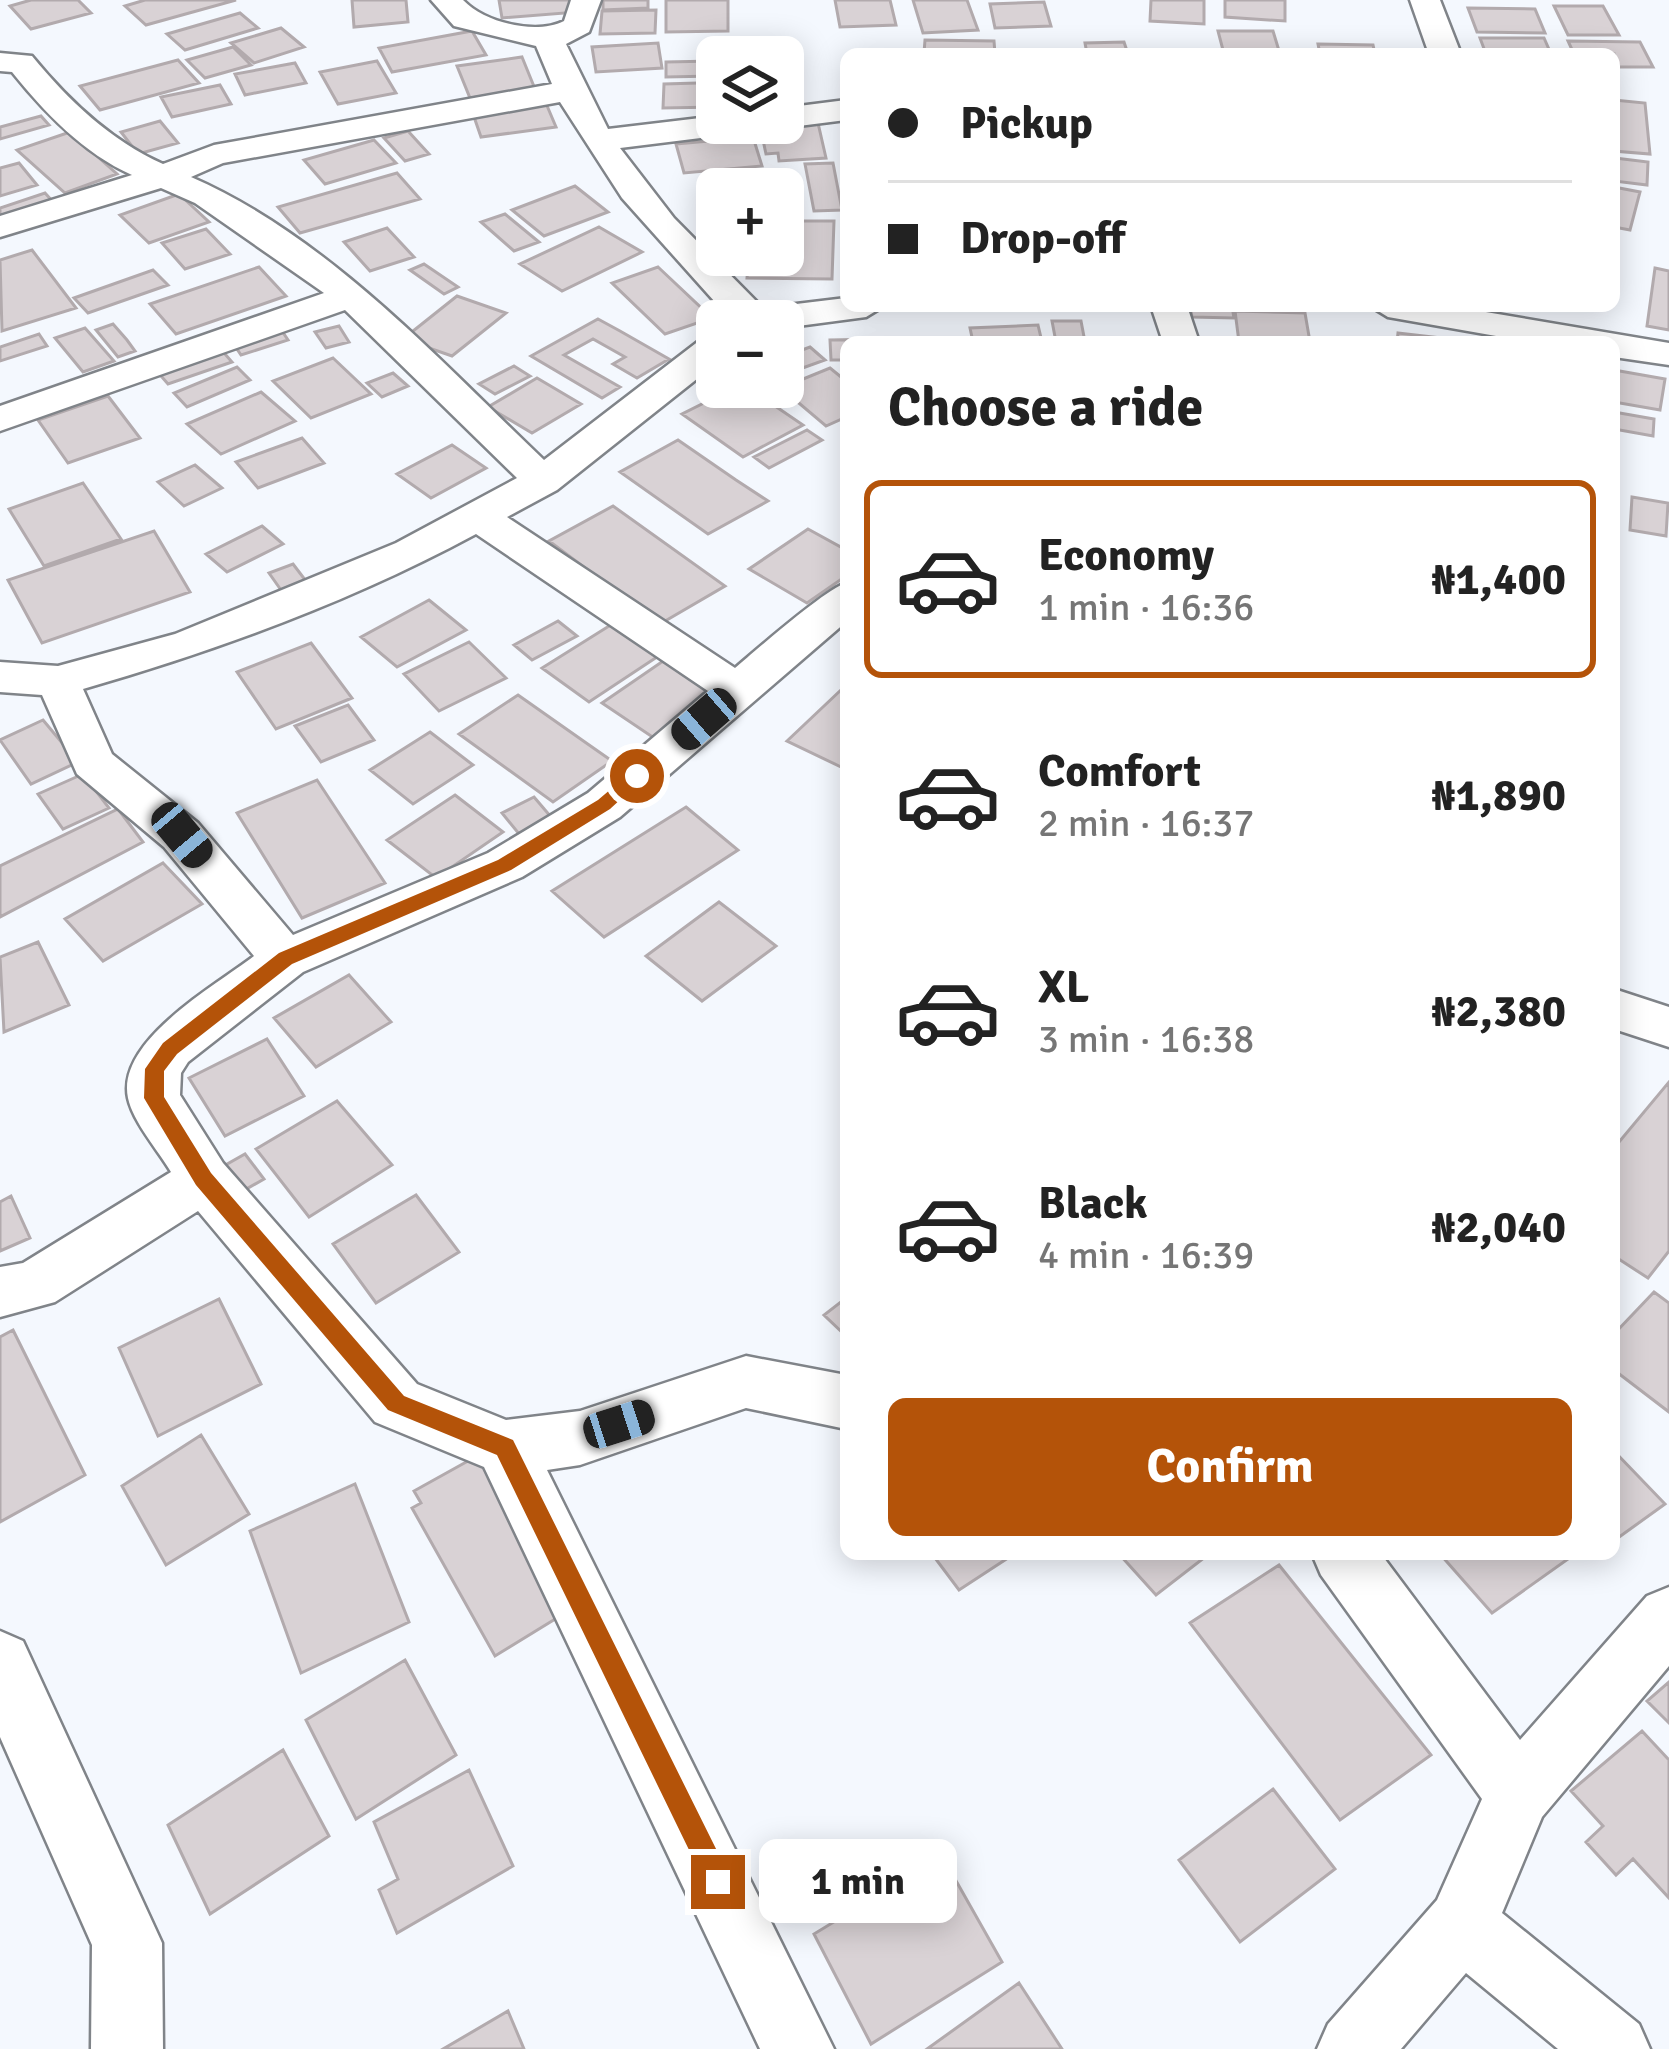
<!DOCTYPE html>
<html lang="en">
<head>
<meta charset="utf-8">
<style>
  :root { --surface:#fff; --page:#f2f2f2; --text:#222; --muted:#767676; --line:#e0e0e0; --accent:#b45309 }
  body { margin:0; font-family:Signika,sans-serif; background:var(--page); color:var(--text); height:100vh; display:flex; flex-direction:column; font-size:45px; white-space:nowrap }
  * { box-sizing:border-box; margin:0 }
  p { font-size:39px; color:var(--muted) }
  .icon { flex:none; width:66px; height:66px; fill:none; stroke:currentColor; stroke-width:2; stroke-linecap:round; stroke-linejoin:round }
  .map { position:relative; flex:1; overflow:hidden }
  .details { position:absolute; left:840px; top:336px; width:780px; height:1224px; display:flex; flex-direction:column; background:var(--surface); border-radius:18px; box-shadow:0 6px 30px #0003 }
  .details>* { flex:none }
  .guide { position:absolute; left:840px; top:48px; width:780px; height:264px; border-radius:18px; box-shadow:0 6px 30px #0003; display:grid; align-content:center; height:264px; padding:0 48px; background:var(--surface) }
  .buttons { position:absolute; left:696px; top:36px; display:grid; gap:24px }
  .buttons a { display:grid; place-items:center; width:108px; height:108px; border-radius:18px; background:var(--surface); box-shadow:0 6px 30px #0003; font-size:60px }
  .end { position:absolute; width:54px; height:54px; margin:-27px; border:15px solid #b45309; background:#fff; box-shadow:0 0 0 6px #fff }
  .from { border-radius:50% }
  .bubble { position:absolute; height:84px; border-radius:18px; background:var(--surface); box-shadow:0 6px 30px #0003; font-size:39px; font-weight:700; line-height:84px; text-align:center }
  .car { position:absolute; width:36px; height:72px; margin:-36px -18px; border-radius:15px; box-shadow:0 0 9px 3px #0007; background:linear-gradient(#222 24%,#8ab4d8 0 40%,#222 0 76%,#8ab4d8 0 86%,#222 0) }
  .guide b { display:flex; align-items:center; gap:42px; height:114px; font-size:45px }
  .guide b+b { border-top:3px solid var(--line) }
  .guide i { width:30px; height:30px; background:var(--text) }
  ul { padding:0; list-style:none }
  li { display:flex; align-items:center; gap:36px; height:198px; margin:0 24px 18px; padding:0 24px; border:6px solid transparent; border-radius:18px }
  li div { flex:1 }
  li b { display:block; font-size:45px }
  li em { font-style:normal; font-weight:700 }
  li.on { border-color:var(--accent) }
  li>.icon { width:108px; height:108px; stroke-width:1.5 }
  h2 { padding:0 48px; font-size:54px; line-height:144px }
  .cta { display:flex; gap:24px; margin-top:auto; padding:24px 48px }
  .cta a { flex:1; height:138px; border-radius:18px; background:var(--accent); color:#fff; font-size:48px; font-weight:700; line-height:138px; text-align:center }
  .map>svg:first-child { display:block }
  .building { fill:#d9d2d5; stroke:#b2aaad; stroke-width:3 }
  .lines { fill:none; stroke-linecap:round; stroke-linejoin:round }
  .minor-casing { stroke:#808489; stroke-width:5 }
  .minor { fill:#fff; fill-rule:evenodd }
  .route { fill:#b45309 }
</style>
</head>
<body>
<div class="map">
<svg width="1669" height="2049" viewBox="0 0 1669 2049">
  <rect width="100%" height="100%" fill="#f4f8fe"/>
  <path class="building" d="M31 0H78L91 13 31 29 10 6Z
    M145 0H236L146 25 125 6Z
    M352 0H406L408 22 354 27Z
    M499 0H575L578 12 502 18Z
    M603 0H648V8L603 10Z
    M666 0H728V31L666 32Z
    M835 0H890L896 25 840 27Z
    M913 0H967L978 30 923 33Z
    M1151 0H1204V24L1150 21Z
    M1225 0H1285V21L1225 17Z
    M1044 2 1051 26 995 28 990 4Z
    M1554 6H1603L1619 35H1568Z
    M1468 8 1535 9 1545 33 1477 32Z
    M656 10 655 33 600 34 602 11Z
    M240 13 258 28 185 50 167 34Z
    M281 28 304 47 254 63 231 43Z
    M472 31 486 55 392 72 379 48Z
    M1218 31H1273L1280 54H1224Z
    M1480 38H1544L1551 54H1486Z
    M925 40 994 41 995 54 924 53Z
    M1568 41 1640 42 1653 67H1614V54H1574Z
    M1124 42 1128 54H1087L1085 43Z
    M658 43 662 68 596 72 592 47Z
    M1318 44 1373 45 1375 54H1320Z
    M233 47 251 65 205 78 187 60Z
    M522 57 535 89 470 98 457 66Z
    M178 60 199 83 100 110 80 86Z
    M377 61 396 93 338 104 320 72Z
    M713 61V76L666 77V62Z
    M295 63 306 83 245 95 235 74Z
    M698 83H717V107L663 108 664 84Z
    M220 85 231 104 172 117 161 97Z
    M1614 100 1645 103 1650 154 1614 151Z
    M545 101 556 127 481 137 472 111Z
    M41 116 49 125 0 139V127Z
    M160 121 178 143 138 154 121 132Z
    M818 123 826 158 779 161 778 153 766 154 760 126Z
    M408 131 418 142 429 154 405 161 384 138Z
    M70 132 117 174 65 193 17 150Z
    M753 137 762 166 684 173 676 144Z
    M374 140 396 163 325 184 304 160Z
    M1615 158 1648 162 1647 185 1614 181Z
    M19 163 37 185 0 196V168Z
    M833 163 842 210 814 211 805 164Z
    M397 173 420 199 300 233 278 207Z
    M575 186 608 212 544 236 512 210Z
    M1614 187 1640 192 1630 230 1614 227Z
    M45 193 56 205 0 223V208Z
    M179 194 209 222 149 243 120 215Z
    M505 214 539 242 514 251 481 222Z
    M783 221H834L832 279 747 278 749 255H783Z
    M599 227 642 252 562 291 520 264Z
    M387 228 414 257 370 271 344 242Z
    M206 229 230 254 185 269 162 243Z
    M32 250 76 308 2 331 0 260Z
    M424 264 458 287 444 294 410 270Z
    M259 267 286 296 176 334 150 304Z
    M658 267 712 318 665 334 612 283Z
    M1655 268 1669 271V330L1647 326Z
    M153 270 168 285 88 313 74 298Z
    M457 296 506 313 452 356 403 339Z
    M1190 306H1232L1234 318 1192 317Z
    M1235 311 1305 313 1310 342H1239Z
    M598 319 620 331 669 359 637 378 613 364 625 357 593 339 564 355 620 387 602 398 531 356Z
    M1052 321H1081L1085 342H1056Z
    M113 324 127 340 135 351 118 357 96 330Z
    M1038 325 1042 342H973L970 328Z
    M339 326 349 342 326 348 315 332Z
    M85 328 114 361 83 372 55 338Z
    M280 328 288 340 241 355 233 343Z
    M1398 333 1468 341V342H1397Z
    M39 334 47 346 0 361V347Z
    M940 338V342H846V360H831L830 340Z
    M218 346 232 362 168 384 155 369Z
    M810 347 825 360 783 375V357Z
    M333 358 371 394 311 418 273 381Z
    M514 366 530 376 495 394 479 384Z
    M237 367 250 380 187 407 174 393Z
    M830 368 846 381V417L826 426 781 388Z
    M1614 370 1665 379 1660 410 1614 402Z
    M393 373 408 386 382 397 367 383Z
    M537 378 581 404 532 433 488 407Z
    M736 387H747L803 425 743 457 682 414Z
    M261 392 295 421 221 454 187 424Z
    M108 396 140 438 68 463 38 420Z
    M1614 412 1654 419 1653 436 1614 429Z
    M807 430 822 440 769 468 754 457Z
    M302 438 324 463 258 488 236 462Z
    M678 440 736 480 768 501 708 534 620 472Z
    M452 445 486 468 431 498 397 474Z
    M195 465 222 488 184 506 158 482Z
    M83 483 121 539 44 566 9 509Z
    M1632 497 1668 503 1666 536 1630 530Z
    M613 506 725 586 660 624 549 541Z
    M262 526 283 544 227 572 206 554Z
    M808 529 846 550V576L807 603 749 569Z
    M154 531 190 592 42 643 8 580Z
    M293 564 306 581 281 590 269 573Z
    M429 600 466 630 397 667 361 637Z
    M558 621 577 636 532 660 514 645Z
    M617 621 663 653 589 702 542 668Z
    M469 642 506 678 439 711 404 674Z
    M311 643 352 698 276 729 237 672Z
    M666 659 718 693 654 738 602 703Z
    M842 689 846 762 841 767 787 741Z
    M518 695 582 740 612 761 553 802 459 734Z
    M348 705 374 740 321 762 295 726Z
    M43 720 78 762 31 784 0 740Z
    M430 732 473 765 413 804 370 770Z
    M83 774 109 808 63 829 38 794Z
    M317 780 385 883 302 918 237 813Z
    M455 795 503 832 436 878 387 840Z
    M534 797 557 824 524 840 502 813Z
    M686 807 738 850 604 937 552 891Z
    M118 809 143 842 0 917V866Z
    M163 863 202 904 103 961 65 919Z
    M719 902 776 946 702 1001 646 956Z
    M38 942 69 1005 4 1032 0 957Z
    M349 975 391 1022 316 1067 274 1018Z
    M267 1039 304 1096 225 1136 189 1078Z
    M1669 1082V1251L1648 1278 1614 1256V1148Z
    M337 1101 392 1165 309 1217 256 1149Z
    M245 1154 264 1179 241 1192 222 1167Z
    M416 1195 459 1252 376 1303 333 1244Z
    M11 1196 30 1238 0 1251V1202Z
    M1654 1292 1669 1303V1412L1614 1370V1334Z
    M846 1298V1336L824 1315Z
    M219 1299 261 1384 158 1436 119 1348Z
    M13 1330 85 1475 0 1522V1337Z
    M201 1435 249 1514 166 1565 122 1486Z
    M486 1451 578 1605 495 1656 412 1508 421 1503 414 1491Z
    M1614 1451 1665 1504 1615 1540 1614 1538Z
    M355 1484 409 1622 301 1673 250 1531Z
    M932 1554H1014L959 1590Z
    M1119 1554H1209L1156 1595Z
    M1440 1554H1575L1492 1613Z
    M1279 1565 1431 1755 1340 1820 1190 1623Z
    M405 1660 456 1755 356 1819 306 1720Z
    M1669 1682V1723L1647 1701Z
    M1642 1731 1669 1760V1898L1633 1859 1616 1875 1586 1842 1603 1826 1571 1791Z
    M283 1750 329 1836 210 1914 168 1825Z
    M469 1770 513 1866 397 1933 379 1890 398 1879 374 1822Z
    M1273 1789 1335 1869 1240 1942 1179 1860Z
    M942 1856 1002 1962 871 2044 814 1934Z
    M1019 1983 1062 2049H927Z
    M508 2011 524 2049H443Z"/>
  <g class="lines">
    <defs>
      <path id="minor" d="M431 0H463C485 23 536 35 564 21L571 0H601L589 32 566 44 608 129 717 116V123H757L741 133 620 148 674 218 763 308 846 298V306H884L866 317 783 328V321H732L622 198 560 102 223 163 191 177C327 236 439 360 544 460L704 337 717 334V363L557 490 507 517 735 668C755 651 827 588 846 583V622L620 817 522 877 303 972 188 1062 181 1073 180 1095 223 1163 417 1384 506 1420 580 1411 746 1356 846 1375V1429L746 1408 580 1465 547 1470 834 2049H760L484 1467 375 1422 198 1211 55 1302 0 1317V1267L23 1263 171 1172C158 1150 133 1122 128 1098 116 1041 215 986 254 956L164 847 77 774 42 695 0 692V662L58 666 175 634 396 543 517 478 345 310 0 431V406L324 293 195 203 161 188 0 237V216L132 175C84 154 44 112 12 72L0 71V53L32 56C68 100 111 141 163 164L214 145 552 84 536 46 454 26ZM476 534 708 691 588 793 488 853 293 935 198 823 112 754 83 689C219 650 352 601 476 534Z
        M1410 0H1440L1461 54H1429Z
        M846 100V120L783 128 770 123H783V108Z
        M1151 306H1187L1199 342H1163Z
        M1370 306H1450L1669 343V365L1614 357V342H1530L1388 317Z
        M1614 989 1669 1007V1047L1614 1029Z
        M1312 1554H1381L1520 1740 1647 1596 1669 1587V1666L1542 1817 1502 1913 1639 2024 1650 2049H1558L1466 1973 1401 2049H1317L1328 2024 1437 1900 1482 1799 1321 1575Z
        M0 1631 23 1641 162 1943 163 2049H91L92 1945 0 1737Z"/>
    </defs>
    <use href="#minor" class="minor-casing"/>
    <use href="#minor" class="minor"/>
  </g>
  <path class="route" d="M631 772 646 776 610 809 511 870 292 964 177 1054 164 1071V1097L211 1173 404 1396 513 1440 728 1873 732 1882 718 1895 709 1891 497 1455 388 1410 196 1185 144 1098 145 1069 163 1043 279 953 498 860 598 800Z"/>
</svg>
<div class="buttons">
<a><svg class="icon" aria-label="layers" viewBox="0 0 24 24"><path d="M12 4l9 5-9 5-9-5zM3 14l9 5 9-5"/></svg></a>
<a>+</a>
<a>−</a>
</div>
<i class="end from" style="left:637px;top:776px"></i>
<i class="end" style="left:718px;top:1882px"></i>
<div class="bubble" style="left:759px;top:1839px;width:198px">1 min</div>
<i class="car" style="left:704px;top:719px;rotate:229deg"></i>
<i class="car" style="left:182px;top:835px;rotate:140deg"></i>
<i class="car" style="left:619px;top:1424px;rotate:72deg"></i>
<div class="guide">
<b><i class="from"></i>Pickup</b>
<b><i></i>Drop-off</b>
</div>
<section class="details">
<h2>Choose a ride</h2>
<ul>
<li class="on"><svg class="icon" aria-label="car" viewBox="0 0 24 24"><path d="M5 17H2v-5l4-1 3-4h7l3 4 3 1v5h-3M9 17h6M6 11h13"/><circle cx="7" cy="17" r="2"/><circle cx="17" cy="17" r="2"/></svg><div><b>Economy</b><p>1 min · 16:36</p></div><em>₦1,400</em></li>
<li><svg class="icon" aria-label="car" viewBox="0 0 24 24"><path d="M5 17H2v-5l4-1 3-4h7l3 4 3 1v5h-3M9 17h6M6 11h13"/><circle cx="7" cy="17" r="2"/><circle cx="17" cy="17" r="2"/></svg><div><b>Comfort</b><p>2 min · 16:37</p></div><em>₦1,890</em></li>
<li><svg class="icon" aria-label="car" viewBox="0 0 24 24"><path d="M5 17H2v-5l4-1 3-4h7l3 4 3 1v5h-3M9 17h6M6 11h13"/><circle cx="7" cy="17" r="2"/><circle cx="17" cy="17" r="2"/></svg><div><b>XL</b><p>3 min · 16:38</p></div><em>₦2,380</em></li>
<li><svg class="icon" aria-label="car" viewBox="0 0 24 24"><path d="M5 17H2v-5l4-1 3-4h7l3 4 3 1v5h-3M9 17h6M6 11h13"/><circle cx="7" cy="17" r="2"/><circle cx="17" cy="17" r="2"/></svg><div><b>Black</b><p>4 min · 16:39</p></div><em>₦2,040</em></li>
</ul>
<div class="cta"><a>Confirm</a></div>
</section>
</div>
</body>
</html>
